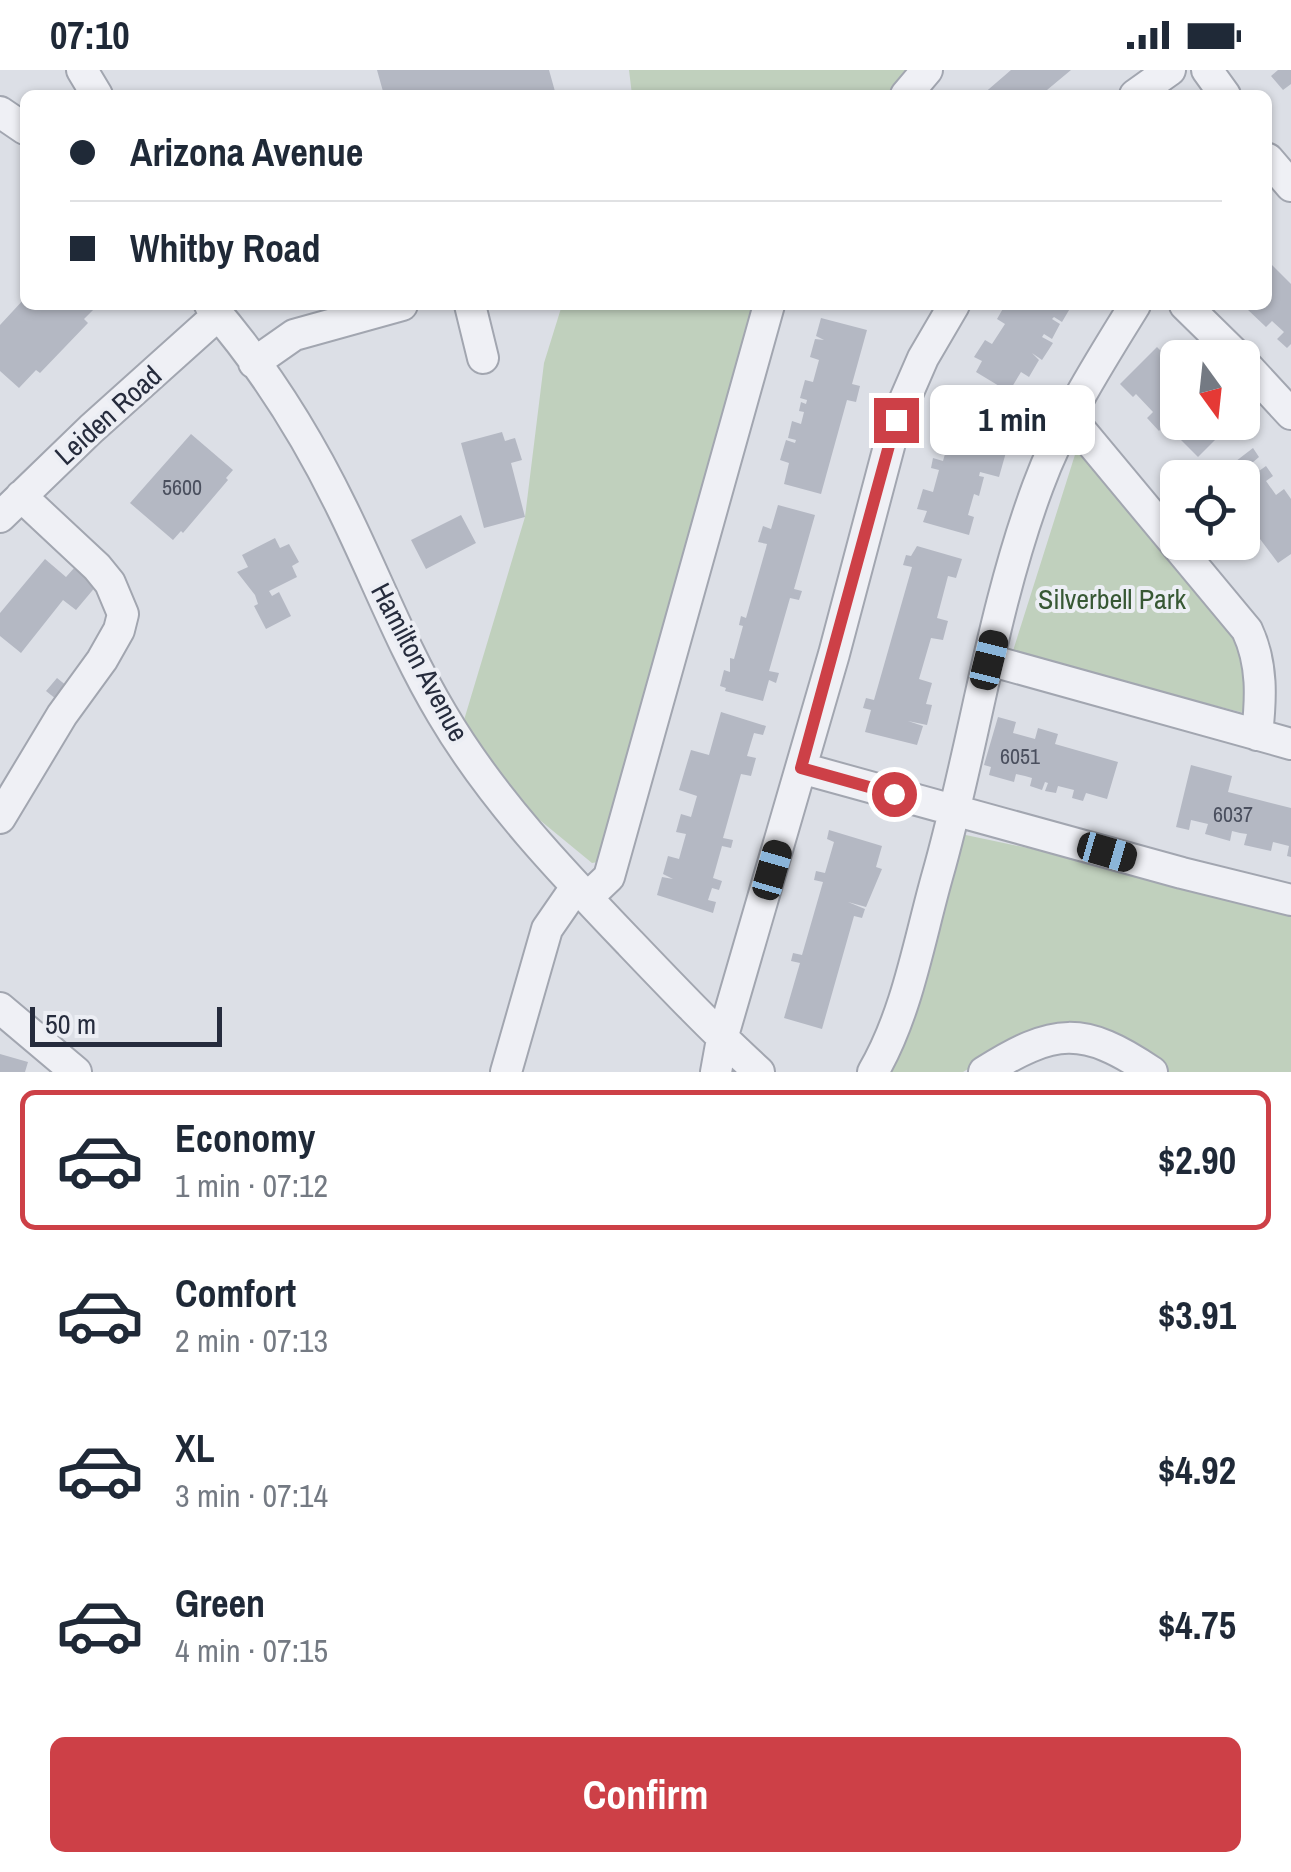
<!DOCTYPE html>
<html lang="en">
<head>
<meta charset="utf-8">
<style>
  :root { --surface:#fff; --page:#f2f2f3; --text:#1f2937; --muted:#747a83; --line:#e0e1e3; --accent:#cd4047 }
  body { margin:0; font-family:"Archivo Narrow",sans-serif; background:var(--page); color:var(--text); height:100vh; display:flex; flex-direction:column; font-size:38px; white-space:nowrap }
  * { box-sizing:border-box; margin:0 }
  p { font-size:32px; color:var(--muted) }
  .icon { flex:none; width:55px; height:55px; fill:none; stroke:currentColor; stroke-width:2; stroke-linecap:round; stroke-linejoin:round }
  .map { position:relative; height:1002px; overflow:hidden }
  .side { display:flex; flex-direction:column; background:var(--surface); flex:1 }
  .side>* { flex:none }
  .banner { position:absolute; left:20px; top:20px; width:1252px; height:220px; border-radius:15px; box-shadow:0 2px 8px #0004; display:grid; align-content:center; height:220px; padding:0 50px; background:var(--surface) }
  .needle { width:65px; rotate:165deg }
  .tools { position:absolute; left:1160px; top:270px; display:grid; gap:20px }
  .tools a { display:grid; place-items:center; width:100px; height:100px; border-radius:15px; background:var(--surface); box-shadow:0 2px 8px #0004; font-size:50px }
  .scale { position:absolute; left:30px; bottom:25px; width:192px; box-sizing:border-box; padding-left:10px; border:5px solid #262c3d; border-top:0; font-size:28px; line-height:35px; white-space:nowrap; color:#262c3d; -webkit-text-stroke:8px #eceef4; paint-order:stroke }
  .end { position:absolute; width:45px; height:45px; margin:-22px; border:12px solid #cd4047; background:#fff; box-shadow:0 0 0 5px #fff }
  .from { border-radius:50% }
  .bubble { position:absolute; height:70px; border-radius:15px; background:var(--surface); box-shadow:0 2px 8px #0004; font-size:32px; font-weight:700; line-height:70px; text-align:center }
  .car { position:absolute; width:30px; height:60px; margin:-30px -15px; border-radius:12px; box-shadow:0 0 8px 2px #0007; background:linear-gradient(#222 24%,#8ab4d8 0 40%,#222 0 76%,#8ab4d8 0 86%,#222 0) }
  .banner b { display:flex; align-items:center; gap:35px; height:95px; font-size:38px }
  .banner b+b { border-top:2px solid var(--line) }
  .banner i { width:25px; height:25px; background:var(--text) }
  ul { padding:18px 0 0; list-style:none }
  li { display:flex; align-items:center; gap:30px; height:140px; margin:0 20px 15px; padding:0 30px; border:5px solid transparent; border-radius:15px }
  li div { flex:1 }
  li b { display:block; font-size:38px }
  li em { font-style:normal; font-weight:700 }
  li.on { border-color:var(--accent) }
  li>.icon { width:90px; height:90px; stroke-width:1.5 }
  .cta { display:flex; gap:20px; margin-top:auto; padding:20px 50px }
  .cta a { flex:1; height:115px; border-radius:15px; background:var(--accent); color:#fff; font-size:40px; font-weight:700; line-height:115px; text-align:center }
  .status { display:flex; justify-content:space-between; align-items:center; height:70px; padding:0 50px; background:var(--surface); direction:ltr }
  .status svg { height:28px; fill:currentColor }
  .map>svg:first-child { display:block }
  .green { fill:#c0d0bd }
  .building { fill:#b4b8c3 }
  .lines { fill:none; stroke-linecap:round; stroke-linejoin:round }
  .minor-casing { stroke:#a2a6b0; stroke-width:34 }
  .minor { stroke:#eff0f5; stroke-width:30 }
  .route { stroke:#cd4047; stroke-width:12 }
  .labels { text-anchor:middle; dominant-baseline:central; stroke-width:8; stroke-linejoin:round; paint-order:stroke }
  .number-label { font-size:22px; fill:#4a4f5e }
  .street-label { font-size:28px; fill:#262c3d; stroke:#eceef4 }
  .park-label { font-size:28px; fill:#375834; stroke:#eceef4 }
</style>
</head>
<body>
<div class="status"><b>07:10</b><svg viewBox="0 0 49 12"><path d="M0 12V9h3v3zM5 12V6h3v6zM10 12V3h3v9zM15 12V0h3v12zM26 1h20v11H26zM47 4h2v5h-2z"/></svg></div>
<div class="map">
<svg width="1291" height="1002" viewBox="0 0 1291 1002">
  <rect width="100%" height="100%" fill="#dcdfe6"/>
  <path class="green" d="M629 0H907L888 25H632Z
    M562 235H755L598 792 592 793 519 733 464 650 525 447 544 293Z
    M1079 372 1249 567 1248 644 1012 584Z
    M961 764 1291 833V1002H1168L1126 974 1015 971 963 1002H884Z"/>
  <path class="building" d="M377 0H549L556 25H384Z
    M1011 0H1071L1041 25H982Z
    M1278 0H1291V14L1283 20 1271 6Z
    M1268 191 1291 214V274L1287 278 1277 269 1284 262 1272 251 1266 257 1247 239 1251 235H1268Z
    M25 228V235H98L84 249 88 253 40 303 36 300 19 318 0 301V255Z
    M1005 235H1072L1062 252 1054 247 1052 249 1060 254 1052 269 1044 264 1042 267 1053 273 1042 290 1032 283 1039 290 1029 307 1021 302 1009 322 976 302 982 291 974 287 985 270 992 274 1005 254 997 249Z
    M821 248 867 260 852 314 860 316 856 332 847 330 821 424 784 414 789 393 780 390 786 370 795 373 796 370 788 368 792 351 801 354 804 342 799 341 801 332 806 334 807 330 800 328 805 310 813 312 819 290 810 287 815 269 824 270 816 266Z
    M1157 277 1166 286 1160 292 1166 299 1173 292 1178 297V352H1233L1198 387 1165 354 1159 361 1147 348 1153 342 1136 324 1133 327 1120 314Z
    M963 329 1016 347 999 407 980 402 979 406 984 407 979 426 974 424 968 445 974 447 969 465 923 452 927 441 917 439 923 419 933 422 939 400 931 398 933 388 943 391 952 359 943 357 949 338 959 341Z
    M502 362 505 371 515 368 522 390 511 393 525 447 484 458 461 373Z
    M191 364 233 400 226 408 228 410 183 463 181 461 173 470 130 433Z
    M1253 378 1259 387 1252 393 1259 401 1266 396 1273 406 1266 411 1276 425 1284 419 1291 429V484L1278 493 1242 445V408H1214Z
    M778 435 815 445 794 519 802 521 799 530 790 528 769 601 779 603 776 613 769 610 763 631 725 621 726 618 720 616 724 600 730 602V588L734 589 743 556 739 555 741 546 746 548 766 478 767 474 758 472 763 456 771 459Z
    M461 445 476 473 426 499 411 470Z
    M275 468 280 478 289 474 299 492 292 496 297 507 269 521 272 526 279 522 291 546 266 559 254 536 258 534 255 525 237 502 248 497 242 485Z
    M917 476 962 489 956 508 948 506 937 548 948 551 943 570 931 568 919 609 932 613 926 634 932 635 927 655 908 651 923 656 917 675 865 662 871 640 863 638 866 628 874 630 912 497 903 495 906 485 911 486Z
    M45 489 66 507 75 497 97 515 76 540 63 530 21 583 0 566V543Z
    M57 608 72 620 61 633 46 621Z
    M721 642 766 656 763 665 754 663 747 686 756 688 751 706 741 704 723 768 733 770 731 778 722 776 713 808 722 811 719 820 712 818 708 830 716 832 713 843 657 825 662 807 673 809 663 804 668 786 679 789 686 764 676 762 681 744 691 747 697 726 679 720 691 680 709 685Z
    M998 647 1016 652 1013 663 1035 669 1038 658 1058 664 1055 674 1118 692 1107 729 1086 723 1083 731 1072 728 1074 720 1058 716 1056 723 1045 721 1048 713 1045 712 1042 720 1030 716 1032 708 1025 706 1016 704 1014 712 989 705 991 697 984 695Z
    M1191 695 1232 706 1228 722 1291 738V787L1287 786 1289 776 1273 772 1271 781 1244 775 1247 764 1240 763 1232 761 1230 771 1205 764 1208 754 1191 750 1189 760 1176 757Z
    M829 760 882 776 876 797 882 799 866 837 848 832 865 839 862 848 854 846 822 959 784 948 800 893 791 891 793 883 802 885 823 812 814 810 816 801 825 803 834 772 827 769Z
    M0 984 28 992 25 1002H0Z"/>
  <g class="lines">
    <defs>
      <path id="minor" d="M82 0 97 25
        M1207 0 1225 25
        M906 25 927 0
        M1135 25 1170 0
        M0 42 25 59
        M1268 89 1291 116
        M210 235C263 296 307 366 342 438 376 507 403 579 442 644 492 729 562 802 630 873 672 917 714 961 759 1002
        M470 235 483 288
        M1185 235 1239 288
        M1242 291 1291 344
        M254 293 294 265 402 235
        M1069 346 1247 560C1263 594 1261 629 1257 665
        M0 447 91 359 218 245
        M989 590 1291 674
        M801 698 1182 803 1291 830
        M0 748 62 645 102 590 119 560 123 544 110 513 97 497 21 426
        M587 828 609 807 769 235
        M0 938 76 1002
        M506 1002 547 859 576 817
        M716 1002 722 969 834 584 896 350 923 288 954 235
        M873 1002C907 944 919 871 937 807 974 678 991 542 1038 416 1062 351 1099 293 1135 235
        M984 1002C1054 958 1083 955 1152 1002"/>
    </defs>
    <use href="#minor" class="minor-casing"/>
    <use href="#minor" class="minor"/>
  </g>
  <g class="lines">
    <path class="route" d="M894 724 801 698 896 350"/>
  </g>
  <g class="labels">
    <g class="number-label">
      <text x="182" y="417">5600</text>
      <text x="1020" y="686">6051</text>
      <text x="1233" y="744">6037</text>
    </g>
    <g class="street-label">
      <text transform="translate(108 345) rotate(-42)">Leiden Road</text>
      <text transform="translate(420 592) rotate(62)">Hamilton Avenue</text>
    </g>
    <g class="park-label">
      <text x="1112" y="529">Silverbell Park</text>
    </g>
  </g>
</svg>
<div class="tools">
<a><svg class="needle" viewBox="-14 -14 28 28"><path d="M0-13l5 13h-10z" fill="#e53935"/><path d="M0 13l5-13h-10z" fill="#747a83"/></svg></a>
<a><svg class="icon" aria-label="locate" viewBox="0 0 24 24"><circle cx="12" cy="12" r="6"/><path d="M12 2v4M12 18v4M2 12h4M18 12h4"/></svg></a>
</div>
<div class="scale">50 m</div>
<i class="end from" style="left:894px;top:724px"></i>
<i class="end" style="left:896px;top:350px"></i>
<div class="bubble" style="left:930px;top:315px;width:165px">1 min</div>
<i class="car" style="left:989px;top:590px;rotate:14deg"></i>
<i class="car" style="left:1107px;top:782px;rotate:106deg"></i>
<i class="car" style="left:772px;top:800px;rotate:16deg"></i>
<div class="banner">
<b><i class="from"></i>Arizona Avenue</b>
<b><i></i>Whitby Road</b>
</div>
</div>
<section class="side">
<ul>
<li class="on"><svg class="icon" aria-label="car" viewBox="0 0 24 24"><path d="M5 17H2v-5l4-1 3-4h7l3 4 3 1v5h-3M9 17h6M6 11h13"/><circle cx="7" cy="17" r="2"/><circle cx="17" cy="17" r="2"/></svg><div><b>Economy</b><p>1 min · 07:12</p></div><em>$2.90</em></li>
<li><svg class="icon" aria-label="car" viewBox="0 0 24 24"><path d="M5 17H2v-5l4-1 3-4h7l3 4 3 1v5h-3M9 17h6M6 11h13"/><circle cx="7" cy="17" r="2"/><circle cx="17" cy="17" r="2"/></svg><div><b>Comfort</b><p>2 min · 07:13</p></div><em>$3.91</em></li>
<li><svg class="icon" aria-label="car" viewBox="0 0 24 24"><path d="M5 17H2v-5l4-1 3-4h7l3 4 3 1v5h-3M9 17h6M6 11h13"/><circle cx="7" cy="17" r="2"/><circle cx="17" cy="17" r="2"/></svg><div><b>XL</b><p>3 min · 07:14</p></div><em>$4.92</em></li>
<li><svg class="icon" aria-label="car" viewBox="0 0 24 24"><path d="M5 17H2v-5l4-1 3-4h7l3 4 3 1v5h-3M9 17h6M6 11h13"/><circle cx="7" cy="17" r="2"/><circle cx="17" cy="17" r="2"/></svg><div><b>Green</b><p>4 min · 07:15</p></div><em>$4.75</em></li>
</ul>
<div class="cta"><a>Confirm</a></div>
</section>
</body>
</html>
